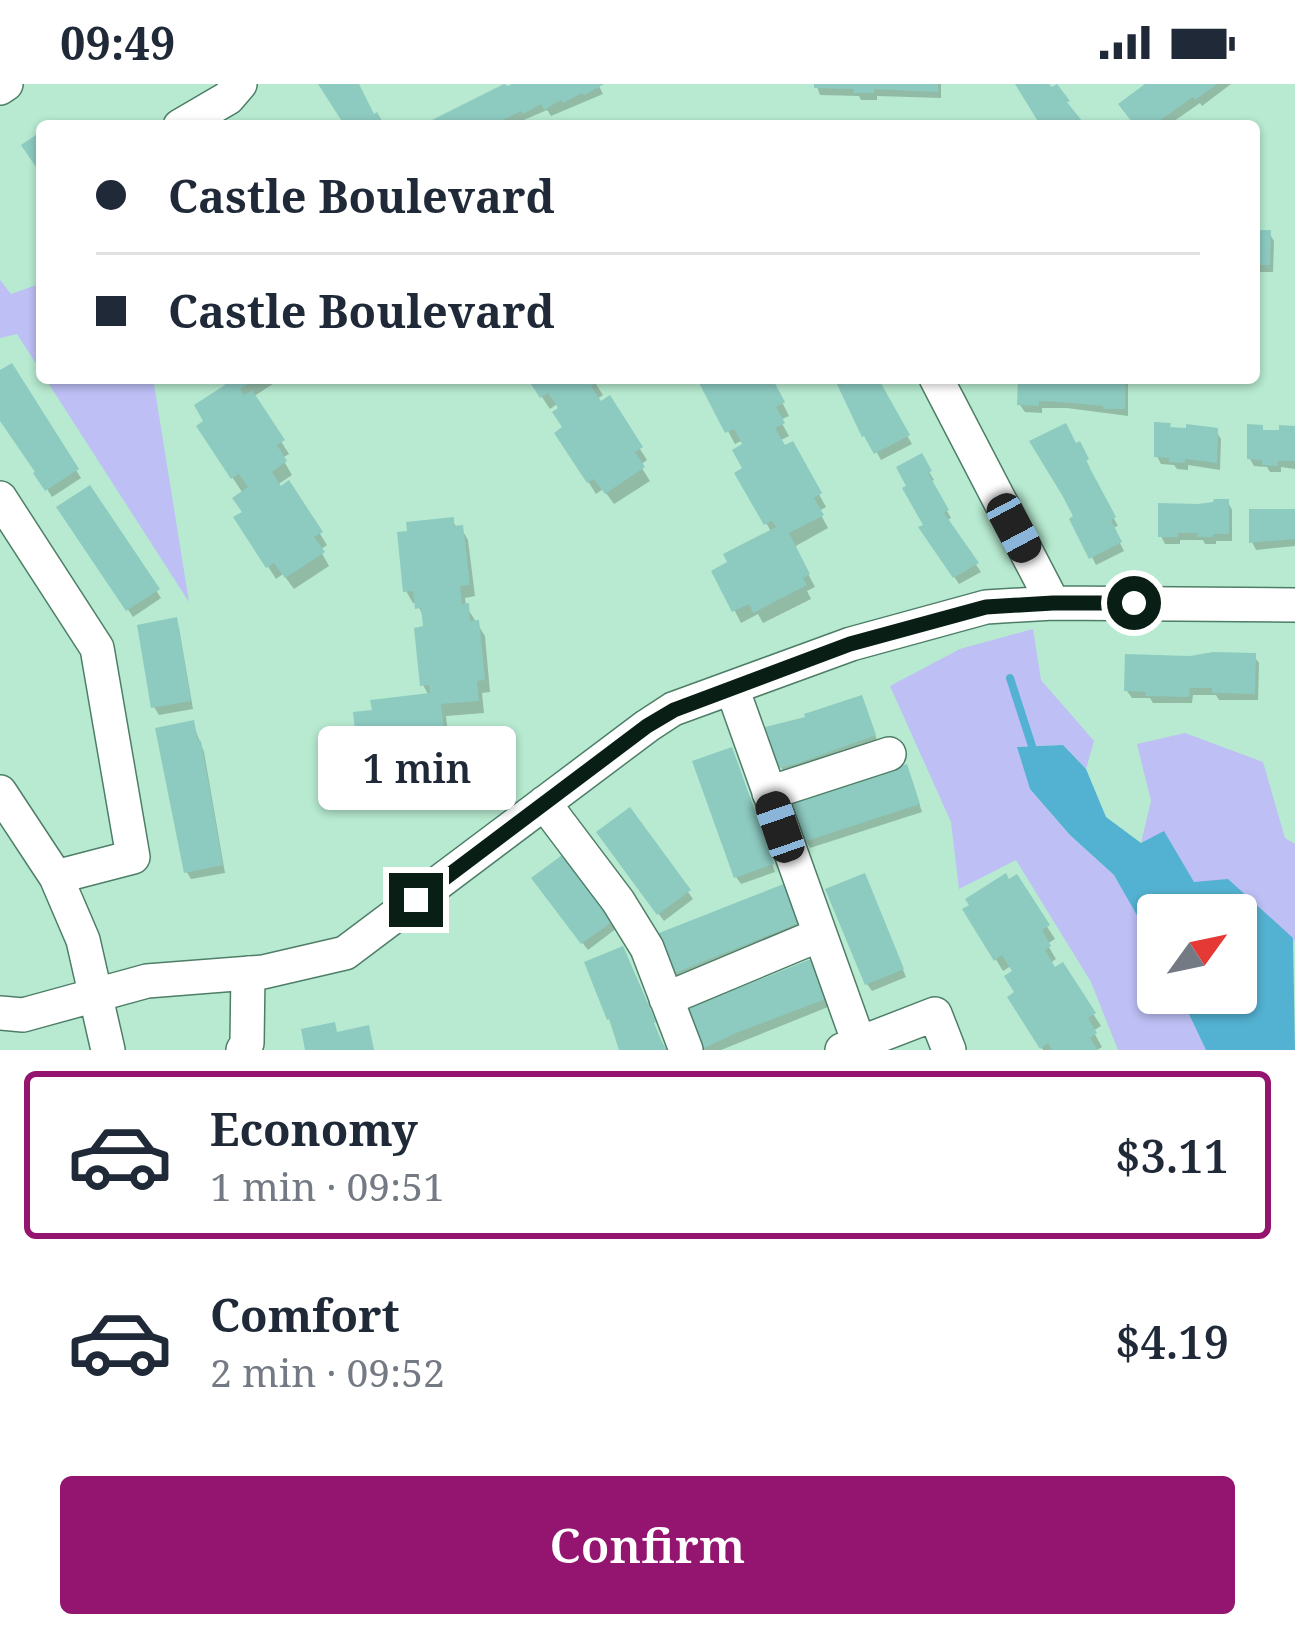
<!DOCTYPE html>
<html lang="en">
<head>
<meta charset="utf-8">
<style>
  :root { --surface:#fff; --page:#f2f2f3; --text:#1f2937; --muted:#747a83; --line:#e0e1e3; --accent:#931570 }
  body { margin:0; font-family:"Noto Serif",serif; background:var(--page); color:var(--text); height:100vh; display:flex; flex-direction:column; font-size:45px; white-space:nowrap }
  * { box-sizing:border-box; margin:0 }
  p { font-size:39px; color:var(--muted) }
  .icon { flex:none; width:66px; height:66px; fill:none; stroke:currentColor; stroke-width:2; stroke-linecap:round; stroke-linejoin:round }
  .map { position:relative; height:966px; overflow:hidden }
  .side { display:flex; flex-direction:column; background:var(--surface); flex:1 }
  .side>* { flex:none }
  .top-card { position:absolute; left:36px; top:36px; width:1224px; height:264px; border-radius:12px; box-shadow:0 3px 9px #0004; display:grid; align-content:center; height:264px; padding:0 60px; background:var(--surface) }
  .needle { width:78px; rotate:57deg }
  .controls { position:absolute; left:1137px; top:810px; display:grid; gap:24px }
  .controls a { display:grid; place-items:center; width:120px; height:120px; border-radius:12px; background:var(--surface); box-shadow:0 3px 9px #0004; font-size:60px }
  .end { position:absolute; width:54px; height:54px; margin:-27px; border:15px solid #091e15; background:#fff; box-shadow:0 0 0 6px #fff }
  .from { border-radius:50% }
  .bubble { position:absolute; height:84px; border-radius:12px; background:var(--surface); box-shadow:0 3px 9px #0004; font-size:39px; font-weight:600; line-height:84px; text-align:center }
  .car { position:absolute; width:36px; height:72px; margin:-36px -18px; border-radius:15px; box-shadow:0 0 9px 3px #0007; background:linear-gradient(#222 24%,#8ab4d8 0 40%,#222 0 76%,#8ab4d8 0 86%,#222 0) }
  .top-card b { display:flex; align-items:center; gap:42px; height:114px; font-size:45px }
  .top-card b+b { border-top:3px solid var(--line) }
  .top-card i { width:30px; height:30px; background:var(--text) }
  ul { padding:21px 0 0; list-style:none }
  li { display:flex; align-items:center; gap:36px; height:168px; margin:0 24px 18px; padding:0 36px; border:6px solid transparent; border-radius:12px }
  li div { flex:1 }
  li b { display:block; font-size:45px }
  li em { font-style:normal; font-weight:600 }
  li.current { border-color:var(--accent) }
  li>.icon { width:108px; height:108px; stroke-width:1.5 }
  .primary-button { display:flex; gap:24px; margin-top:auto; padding:24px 60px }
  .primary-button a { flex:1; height:138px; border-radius:12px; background:var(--accent); color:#fff; font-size:48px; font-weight:600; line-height:138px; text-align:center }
  .status { display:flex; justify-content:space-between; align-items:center; height:84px; padding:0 60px; background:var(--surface); direction:ltr }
  .status svg { height:33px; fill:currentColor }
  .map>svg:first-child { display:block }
  .green { fill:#bdbff5 }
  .water { fill:#53b1d1 }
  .shadow { fill:#0003 }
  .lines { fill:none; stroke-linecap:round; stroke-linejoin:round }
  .stream { stroke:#53b1d1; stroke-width:8 }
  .building { fill:#8dcac0 }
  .minor-casing { stroke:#4e7e67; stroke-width:36 }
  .minor { stroke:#fff; stroke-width:33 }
  .route { stroke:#091e15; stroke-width:15 }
</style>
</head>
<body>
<div class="status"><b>09:49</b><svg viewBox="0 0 49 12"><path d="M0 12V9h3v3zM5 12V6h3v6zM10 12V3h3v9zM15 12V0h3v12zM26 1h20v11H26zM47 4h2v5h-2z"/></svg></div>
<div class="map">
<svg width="1295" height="966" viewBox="0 0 1295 966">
  <rect width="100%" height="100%" fill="#b7ead0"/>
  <path class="green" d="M0 196 11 210 42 199V289L17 250 0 254Z
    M45 294H153L189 518Z
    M1033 545 1041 596 1094 657 1086 685 1063 661 1018 663 1030 705 1070 751 1114 791 1144 842 1158 868V909H1179L1206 966H1118L1091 898 1016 776 959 805 951 738 890 602 960 565Z
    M1185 649 1263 678 1285 754 1295 760V859L1293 854 1194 798 1164 748 1141 759 1151 717 1137 660Z"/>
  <path class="water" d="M1063 661 1086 685 1106 733 1141 759 1164 747 1194 798 1228 795 1293 854 1295 966H1206L1179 909H1236V831H1158V868L1114 791 1070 751 1030 705 1017 663Z"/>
  <path class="shadow" d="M518 0H598L603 10 551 32 547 26 510 42H439Z
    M816 0H941V14L877 12V16H861L859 12 820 11Z
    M1150 0H1231L1202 22 1200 19 1167 42H1137Z
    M1269 149 1274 157 1273 188H1257L1256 193H1254V154Z
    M11 283 81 394 52 413 0 329V290Z
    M223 294H282L253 313 289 370 282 374 292 391 277 401 280 406 289 400 327 461 320 466 329 482 294 505 283 490 276 495 237 434 245 429 242 408 207 355 228 302Z
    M529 294H592L603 311 597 315 600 321 609 316 647 376 640 381 650 397 614 420 603 405 596 410 558 350 565 345 561 325 557 320 550 325Z
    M707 294H770L789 332 780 336 789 352 779 357 784 365 792 361 826 423 819 427 828 444 794 463 815 503 807 507 811 515 763 539 758 530 741 539 715 488 772 449 738 390 746 385V362L743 356 735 360 701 297Z
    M837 294H878L880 305 912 360 881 376Z
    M1021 294H1128V332L1067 324H1042V329L1025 328 1020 321Z
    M1171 346 1216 347 1221 355 1220 386 1188 381V386L1177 385 1174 381 1161 380 1157 372Z
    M1295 347V385L1281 383V388H1270L1267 383 1254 382 1250 375 1264 349Z
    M1078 361 1090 384 1087 385 1118 442 1112 444 1124 467 1096 481 1073 436 1075 363Z
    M920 373 934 396 930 398 951 434 946 437 981 488 959 500 922 445 927 442Z
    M89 405 161 514 133 533 60 424Z
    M1228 418 1232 426V457H1216V460H1205L1203 456H1180V460H1165L1161 452 1216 421Z
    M1295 430V462L1256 466 1252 458Z
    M452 436 457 444H461L468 456 475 512 465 514 466 522 485 552 490 608 482 609 484 629 446 632 451 677 442 678 444 687 389 693 383 684 369 686 361 673 429 612 423 601 426 538 417 519H413L406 507Z
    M175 537 179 544 193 625 159 631 154 623 141 543Z
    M1254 572 1259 579 1258 616H1219L1216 611H1193L1192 619H1153L1150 614H1132L1127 607Z
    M865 622 878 659 785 691 781 683Z
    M193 640 204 668 225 789 191 795 186 787Z
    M735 674 775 788 741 800 736 793Z
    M910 691 922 728 810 764 806 757Z
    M604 756 669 782 693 815 664 837Z
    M565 773 617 844 588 866 539 802Z
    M1016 794 1055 855 1047 860 1056 875 1050 879 1054 887 1062 882 1101 942 1093 947 1102 963 1097 966H1043L1011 914 1018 910 1015 888 1011 882 1003 887 966 826Z
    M868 800 906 893 872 907 867 900Z
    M784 802 803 846 677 897 672 889Z
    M814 876 833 921 721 966H704L688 928Z"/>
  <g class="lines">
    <path class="stream" d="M1010 594 1032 662"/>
  </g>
  <path class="building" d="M318 0H359L374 30 377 28 385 42H345Z
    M504 0 508 2 512 0H604L584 11 582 9 563 19 561 16 544 26 541 20 523 30 521 27 503 36 506 42H435L432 36Z
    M814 0H938V8L874 5V9H853L854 5 814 4Z
    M1015 0H1049L1052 3 1057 0 1070 17 1067 18 1086 42H1034L1039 39Z
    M1145 0H1217L1195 16 1193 13 1152 42H1135L1118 20Z
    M42 47V92L21 61Z
    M1255 146H1271L1270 181H1254Z
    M12 279 79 385 45 407 33 389 35 388 0 337V286Z
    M220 294H256L240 305 244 311 252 306 285 356 277 361 287 377 272 388 281 402 289 396 323 448 314 453 325 468 285 494 274 479 266 484 233 433 242 428 232 414 248 403 239 390 231 395 196 342 203 337 194 321 225 301Z
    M527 294H596L598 298 591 302 601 317 610 311 643 363 635 368 645 383 605 410 594 395 587 399 554 349 562 343 552 328 558 324 548 309 540 314Z
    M700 294H772L785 318 776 323 785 339 775 344 785 361 793 357 822 409 814 414 824 431 789 449 810 490 803 494 807 501 753 529 749 520 732 528 711 487 727 478 723 470 776 443 772 437 764 441 734 389 742 384 732 366 742 360 734 345 725 349 697 295Z
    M834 294H878L910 351 874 370 864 352 862 353Z
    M1018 294H1126L1125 325H1103V322L1061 318 1039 317V322L1017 321Z
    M1154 338 1171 339 1170 343 1186 344V340L1218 344 1217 379 1185 375V379L1169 378V374L1154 373Z
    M1066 339 1076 359 1080 357 1089 375 1086 377 1116 433 1111 436 1122 458 1089 475 1069 435 1073 432 1062 411 1029 357Z
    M1247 340 1263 341V346H1279V341L1295 342V377H1278V382L1262 381V376L1247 375Z
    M922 369 932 387 928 389 949 426 944 429 979 479 953 494 918 443 923 441 902 404 906 402 896 383Z
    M90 401 160 505 126 527 56 423Z
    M1214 415H1229V450H1213V453H1197L1198 449H1178V453H1158V419L1198 420 1213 418Z
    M1249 425H1295V455L1249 459Z
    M454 433V442L463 441 470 501 460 502 462 520 469 519 470 537 479 536 485 596 477 597 479 617 441 620 446 665 437 666 439 675 379 682 377 672 358 674 353 628 372 626 370 616 430 609 429 601 420 602 414 544 423 542 421 524 415 525 413 507 403 508 397 448 407 447 406 438Z
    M177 533 191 617 151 624 137 541Z
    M1213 568 1256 569 1255 610 1212 609V604H1190L1189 613 1145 612 1146 608 1124 607 1125 570 1190 572Z
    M862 611 876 651 799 679 778 684 765 643 805 633 804 630Z
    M194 636 198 657H201L223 781 184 789 155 644Z
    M732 663 774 780 734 794 692 677Z
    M907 680 920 720 803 758 790 718 810 711V713Z
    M630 723 691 806 657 831 596 748Z
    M565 769 616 835 581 860 531 794Z
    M865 789 904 885 865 901 825 805Z
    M1006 789 1009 795 1017 790 1050 841 1042 846 1051 862 1045 866 1055 883 1063 878 1096 929 1088 934 1097 949 1090 954 1098 966H1052L1048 959 1040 965 1007 913 1014 908 1004 892 1012 887 1002 871 994 877 962 825 969 821 965 815Z
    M786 799 801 838 670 891 654 851Z
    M623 862 656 938 654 939 662 958 667 966H619L609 935 607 936 584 878Z
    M816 873 831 913 736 949 700 966 684 926Z
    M335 938 337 948 369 941 374 966H305L301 945Z"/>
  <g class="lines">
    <defs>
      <path id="minor" d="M0 4 6 0
        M180 42 228 14 240 0
        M936 294 1053 519
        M0 414 97 564 133 773 56 793 83 856 108 966
        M732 604 859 959
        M0 708 56 793
        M769 709 889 670
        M544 719 618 817 647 864 686 966
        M666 915 819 851
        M0 929 23 931 147 897 263 888 345 869 647 642 673 625 851 560 986 523 1053 519 1295 521
        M243 966 247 959 248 889
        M842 966 935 930 949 966"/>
    </defs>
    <use href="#minor" class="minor-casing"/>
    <use href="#minor" class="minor"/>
  </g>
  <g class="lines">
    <path class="route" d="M416 816 647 642 674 626 850 560 986 523 1053 519H1134"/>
  </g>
</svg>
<div class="controls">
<a><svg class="needle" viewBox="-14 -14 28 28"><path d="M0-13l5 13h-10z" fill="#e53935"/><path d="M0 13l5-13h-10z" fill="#747a83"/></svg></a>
</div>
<i class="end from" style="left:1134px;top:519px"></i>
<i class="end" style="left:416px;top:816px"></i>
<div class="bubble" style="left:318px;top:642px;width:198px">1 min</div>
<i class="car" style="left:1014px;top:444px;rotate:152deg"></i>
<i class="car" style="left:780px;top:743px;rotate:341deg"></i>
<div class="top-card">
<b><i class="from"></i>Castle Boulevard</b>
<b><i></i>Castle Boulevard</b>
</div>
</div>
<section class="side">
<ul>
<li class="current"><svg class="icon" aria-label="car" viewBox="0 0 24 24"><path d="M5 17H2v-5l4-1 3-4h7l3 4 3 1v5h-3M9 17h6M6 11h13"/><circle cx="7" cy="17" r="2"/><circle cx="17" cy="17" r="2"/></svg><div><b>Economy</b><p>1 min · 09:51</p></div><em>$3.11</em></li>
<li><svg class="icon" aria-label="car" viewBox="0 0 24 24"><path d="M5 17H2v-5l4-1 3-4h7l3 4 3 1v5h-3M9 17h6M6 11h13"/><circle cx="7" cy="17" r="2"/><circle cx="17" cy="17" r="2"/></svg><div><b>Comfort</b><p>2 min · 09:52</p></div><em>$4.19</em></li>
</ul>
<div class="primary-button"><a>Confirm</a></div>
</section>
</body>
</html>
